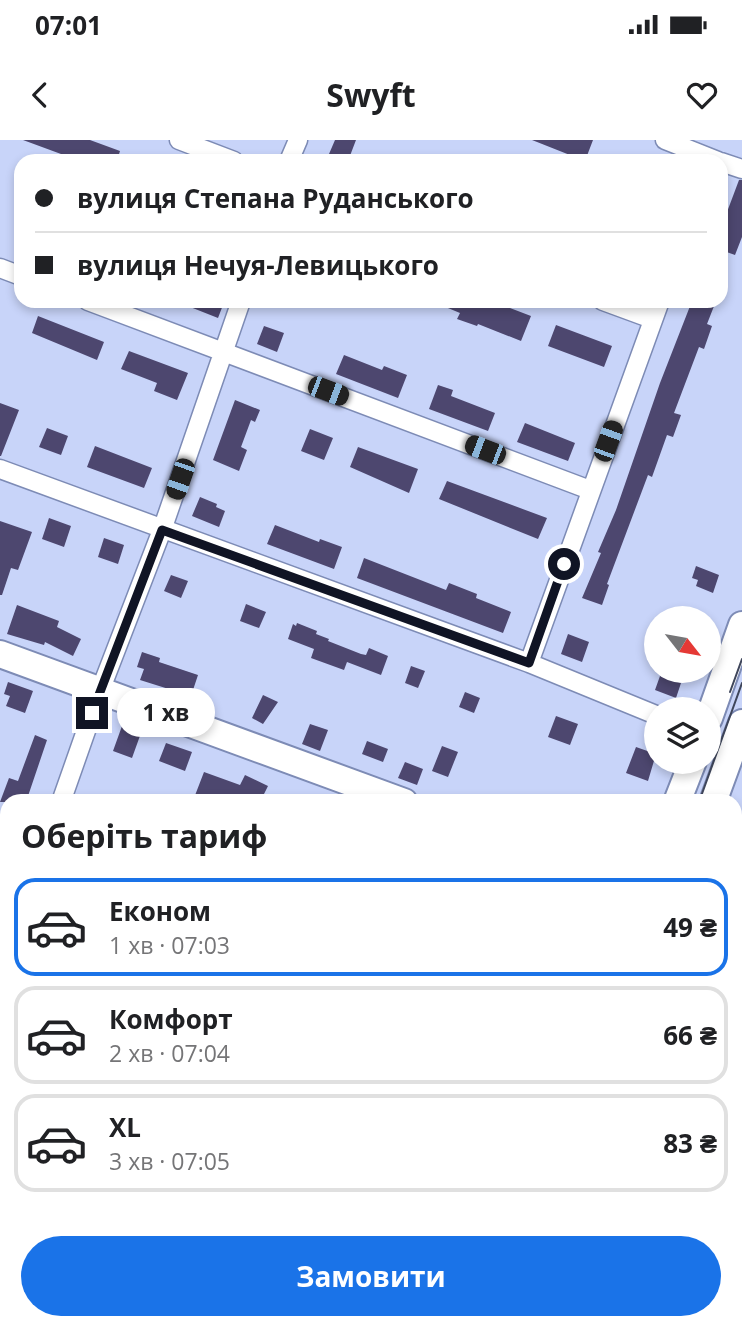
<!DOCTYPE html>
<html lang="uk">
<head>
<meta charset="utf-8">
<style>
  :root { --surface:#fff; --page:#f2f2f2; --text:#202124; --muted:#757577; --line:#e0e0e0; --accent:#1a73e8 }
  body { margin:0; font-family:"Open Sans",sans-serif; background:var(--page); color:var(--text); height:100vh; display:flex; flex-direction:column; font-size:26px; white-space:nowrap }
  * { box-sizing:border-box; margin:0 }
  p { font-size:23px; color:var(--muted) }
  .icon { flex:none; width:38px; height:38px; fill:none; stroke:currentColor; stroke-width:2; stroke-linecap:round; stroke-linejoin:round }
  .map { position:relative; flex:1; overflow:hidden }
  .sheet { position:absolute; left:0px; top:654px; width:742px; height:536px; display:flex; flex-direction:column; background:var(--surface); border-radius:21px 21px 0 0; box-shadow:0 4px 10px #0003 }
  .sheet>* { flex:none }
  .hud { position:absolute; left:14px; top:14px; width:714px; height:154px; border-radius:21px; box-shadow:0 4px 10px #0003; display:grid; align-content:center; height:154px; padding:0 21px; background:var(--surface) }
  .needle { width:46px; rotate:121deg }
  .tools { position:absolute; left:644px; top:466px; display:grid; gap:14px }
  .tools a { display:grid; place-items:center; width:77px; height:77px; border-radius:50%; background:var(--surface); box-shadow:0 4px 10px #0003; font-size:35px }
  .end { position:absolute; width:32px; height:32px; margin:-16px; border:9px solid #101424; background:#fff; box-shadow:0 0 0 4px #fff }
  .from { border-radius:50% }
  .bubble { position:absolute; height:49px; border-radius:24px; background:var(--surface); box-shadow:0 4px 10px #0003; font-size:23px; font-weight:700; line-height:49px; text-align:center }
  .car { position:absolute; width:21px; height:42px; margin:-21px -10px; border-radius:9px; box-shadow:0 0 5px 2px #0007; background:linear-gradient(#222 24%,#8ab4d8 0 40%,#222 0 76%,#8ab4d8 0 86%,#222 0) }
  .hud b { display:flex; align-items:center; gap:24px; height:66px; font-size:26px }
  .hud b+b { border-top:2px solid var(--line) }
  .hud i { width:18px; height:18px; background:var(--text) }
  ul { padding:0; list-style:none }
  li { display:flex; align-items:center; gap:21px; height:98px; margin:0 14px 10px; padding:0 7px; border:4px solid var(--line); border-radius:21px }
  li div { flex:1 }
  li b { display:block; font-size:26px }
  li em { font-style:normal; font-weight:700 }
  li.current { border-color:var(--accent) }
  li>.icon { width:63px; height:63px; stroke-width:1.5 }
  h2 { padding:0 21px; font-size:32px; line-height:84px }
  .cta { display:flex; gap:14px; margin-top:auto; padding:14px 21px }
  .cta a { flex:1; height:80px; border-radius:42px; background:var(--accent); color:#fff; font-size:28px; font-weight:700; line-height:80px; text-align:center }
  .status { display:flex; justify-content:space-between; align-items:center; height:49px; padding:0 35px; background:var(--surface); direction:ltr }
  .status svg { height:19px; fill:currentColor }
  header { display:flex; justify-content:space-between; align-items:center; height:91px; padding:0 21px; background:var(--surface); font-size:32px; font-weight:700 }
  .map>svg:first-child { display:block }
  .building { fill:#4d476f }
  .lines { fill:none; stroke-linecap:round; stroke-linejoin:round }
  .street-casing { stroke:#7d8bb5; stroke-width:21 }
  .secondary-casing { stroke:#7d8bb5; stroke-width:30 }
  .street { stroke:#fff; stroke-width:18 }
  .secondary { stroke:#fff; stroke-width:26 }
  .tram { stroke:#3f465b; stroke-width:2 }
  .rail-casing { stroke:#3f465b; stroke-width:8 }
  .rail { stroke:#c8d4f9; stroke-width:5; stroke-dasharray:16; stroke-linecap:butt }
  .route { stroke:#101424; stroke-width:9 }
</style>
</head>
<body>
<div class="status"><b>07:01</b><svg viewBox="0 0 49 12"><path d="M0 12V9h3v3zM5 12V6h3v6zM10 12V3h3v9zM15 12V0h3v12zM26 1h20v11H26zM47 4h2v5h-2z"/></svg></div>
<header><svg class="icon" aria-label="back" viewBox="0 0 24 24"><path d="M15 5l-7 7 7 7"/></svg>Swyft<svg class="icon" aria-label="heart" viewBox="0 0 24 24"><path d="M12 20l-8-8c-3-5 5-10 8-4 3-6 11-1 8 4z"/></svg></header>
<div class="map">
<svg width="742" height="1190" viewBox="0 0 742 1190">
  <rect width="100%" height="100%" fill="#c8d4f9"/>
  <path class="building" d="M23 0H90L120 11 117 21H80Z
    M335 0H356L348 21H326Z
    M532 0H593L585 21Z
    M739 40H742V97L735 115 721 110V88Z
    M175 161H212L223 165 218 178Z
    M431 161H492L531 176 521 201 478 184 477 186 457 179 460 173Z
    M692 161H716L707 184 712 186 704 209 699 207 674 273 681 275 673 297 667 295 652 337 648 335 607 444 609 445 602 465 582 458 601 413 598 412 616 370 660 243Z
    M38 176 104 202 97 220 32 193Z
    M556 185 612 206 604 227 548 206Z
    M264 186 284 193 277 212 257 204Z
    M129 211 188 233 177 260 154 251 157 243 121 229Z
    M344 215 382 230 384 226 407 235 398 258 336 234Z
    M438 245 453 250 451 256 495 273 488 291 429 269Z
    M235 260 260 270 255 282 251 280 241 307 247 310 239 331 213 320Z
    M0 263 19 270 1 316H0Z
    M525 283 575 303 568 321 517 302Z
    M47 288 68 296 61 315 39 307Z
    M310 289 333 298 324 320 301 311Z
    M95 306 152 328 144 348 87 327Z
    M358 307 418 329 409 353 350 327Z
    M447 341 547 378 538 399 439 359Z
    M200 357 217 364 216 367 225 371 219 387 192 376Z
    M49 378 71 386 64 407 42 399Z
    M0 381 32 392 18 430 11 428 2 455H0Z
    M275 385 319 402 320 399 342 407 334 429 267 404Z
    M104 398 124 405 118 424 98 417Z
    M364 418 446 450 449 443 477 454 476 458 511 472 503 493 357 438Z
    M696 426 719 435 713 453 696 446 698 440 692 438Z
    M171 435 188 441 181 458 164 451Z
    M246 464 266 472 259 488 240 481Z
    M17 465 59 481 57 487 81 499 73 516 45 502 44 505 7 494Z
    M297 483 317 491 316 494 329 499 328 501 361 514 366 515 369 508 388 516 381 535 347 522 344 530 311 518 314 509 288 499 293 484 296 486Z
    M568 494 589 502 582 522 561 514Z
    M142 512 160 518 159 522 198 535 191 556 140 540 144 529 137 527Z
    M411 526 425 531 418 548 405 543Z
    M660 536 681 543 676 558 655 550Z
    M8 542 33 551 25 573 6 566 10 556 4 554Z
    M465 552 480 558 474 573 459 567Z
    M263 555 278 562 263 584 252 578Z
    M556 576 578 584 570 605 548 597Z
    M310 584 328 590 320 611 302 604Z
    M122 586 141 593 132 618 113 611Z
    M35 595 47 600 26 662H0L9 638 18 641Z
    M367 601 388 609 383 622 362 614Z
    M166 603 192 612 185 631 159 621Z
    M442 606 458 612 448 637 432 631Z
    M636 607 656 614 648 641 626 633Z
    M405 622 423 629 417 645 398 638Z
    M204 632 240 645 245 635 268 646 261 660 251 655 248 662H203L194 658Z"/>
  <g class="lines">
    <defs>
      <path id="street" d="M179 0 234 21
        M665 0 718 21
        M289 21 298 0
        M721 22 742 29
        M0 128 21 136
        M88 161 590 350
        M603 161 652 179
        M0 329 529 523 656 575
        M529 523 660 161
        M61 662 100 551 162 390 241 161
        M0 753 7 755
        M0 833 7 814
        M0 1016 7 1020
        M0 1140 7 1138
        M739 1190 742 1186"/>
      <path id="secondary" d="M0 514 404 662
        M709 578 742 485
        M677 662 693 621
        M713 662 742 583
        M735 807 742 812
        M234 1190 241 1183
        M273 1190 280 1183"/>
    </defs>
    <use href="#street" class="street-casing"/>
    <use href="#secondary" class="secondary-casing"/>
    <use href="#street" class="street"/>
    <use href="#secondary" class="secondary"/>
    <path class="tram" d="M730 552 742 519
      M699 662 742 543
      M255 1190 261 1183"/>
    <defs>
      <path id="rail" d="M735 1030 742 1023
        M570 1190 577 1183
        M585 1190 592 1183"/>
    </defs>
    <use href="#rail" class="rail-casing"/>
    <use href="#rail" class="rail"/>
  </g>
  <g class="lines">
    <path class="route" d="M92 573 162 390 529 523 564 424"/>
  </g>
</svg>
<div class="tools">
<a><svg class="needle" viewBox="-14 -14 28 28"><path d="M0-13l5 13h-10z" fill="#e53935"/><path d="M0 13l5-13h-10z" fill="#757577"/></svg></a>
<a><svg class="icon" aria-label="layers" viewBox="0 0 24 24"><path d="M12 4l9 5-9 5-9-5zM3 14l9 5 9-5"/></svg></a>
</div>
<i class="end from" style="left:564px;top:424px"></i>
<i class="end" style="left:92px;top:573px"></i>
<div class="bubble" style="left:117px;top:548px;width:98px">1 хв</div>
<i class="car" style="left:328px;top:251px;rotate:111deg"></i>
<i class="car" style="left:608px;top:301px;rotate:20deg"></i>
<i class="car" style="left:485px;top:310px;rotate:291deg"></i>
<i class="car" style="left:180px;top:339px;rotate:199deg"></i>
<div class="hud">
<b><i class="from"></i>вулиця Степана Руданського</b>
<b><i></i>вулиця Нечуя-Левицького</b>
</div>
<section class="sheet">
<h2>Оберіть тариф</h2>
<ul>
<li class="current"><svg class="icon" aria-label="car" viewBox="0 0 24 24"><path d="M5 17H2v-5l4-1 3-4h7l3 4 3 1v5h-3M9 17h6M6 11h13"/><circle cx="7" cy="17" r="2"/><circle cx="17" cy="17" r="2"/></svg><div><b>Економ</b><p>1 хв · 07:03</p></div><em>49 ₴</em></li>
<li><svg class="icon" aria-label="car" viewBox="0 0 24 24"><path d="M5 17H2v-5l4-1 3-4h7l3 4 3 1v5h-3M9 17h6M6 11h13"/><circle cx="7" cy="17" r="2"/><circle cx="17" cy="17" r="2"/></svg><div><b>Комфорт</b><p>2 хв · 07:04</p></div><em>66 ₴</em></li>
<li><svg class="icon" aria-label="car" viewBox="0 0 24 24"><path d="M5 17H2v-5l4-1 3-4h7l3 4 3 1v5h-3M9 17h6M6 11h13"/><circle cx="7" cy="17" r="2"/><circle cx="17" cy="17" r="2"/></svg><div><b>XL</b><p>3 хв · 07:05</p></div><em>83 ₴</em></li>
</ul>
<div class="cta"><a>Замовити</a></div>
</section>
</div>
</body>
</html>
